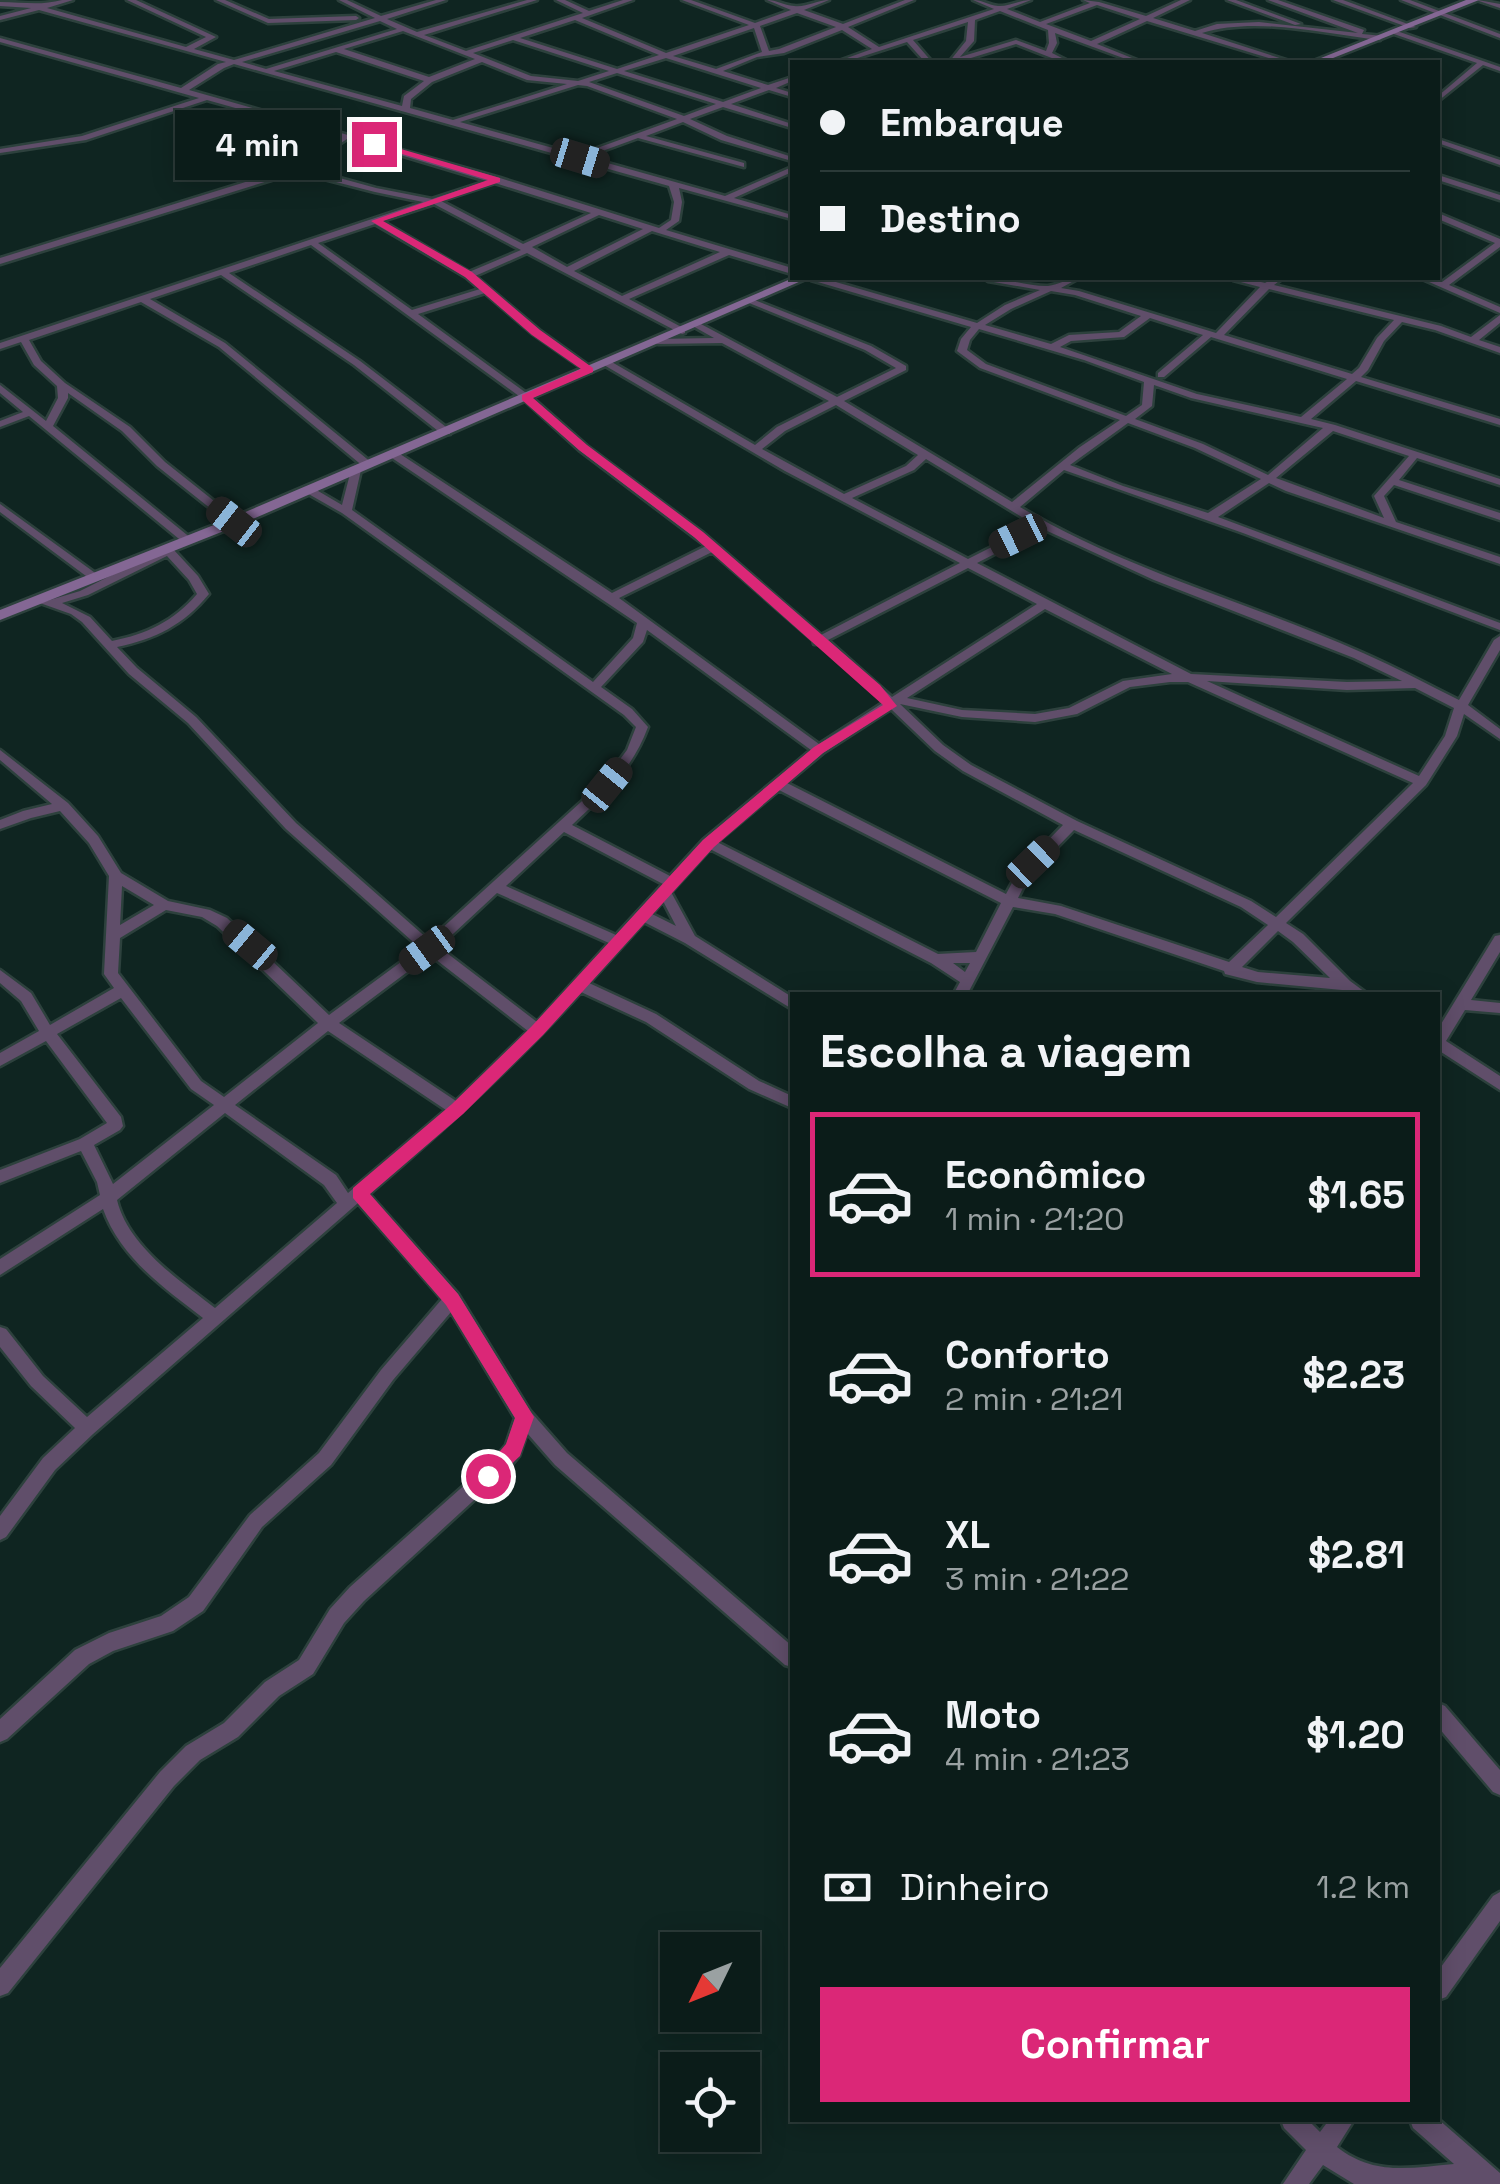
<!DOCTYPE html>
<html lang="pt">
<head>
<meta charset="utf-8">
<style>
  :root { --surface:#0b1c19; --page:#142522; --text:#f1f3f6; --muted:#9aa1a2; --line:#2b3a38; --accent:#db2777 }
  body { margin:0; font-family:"Space Grotesk",sans-serif; background:var(--page); color:var(--text); height:100vh; display:flex; flex-direction:column; font-size:38px; white-space:nowrap }
  * { box-sizing:border-box; margin:0 }
  p { font-size:32px; color:var(--muted) }
  .icon { flex:none; width:55px; height:55px; fill:none; stroke:currentColor; stroke-width:2; stroke-linecap:round; stroke-linejoin:round }
  .map { position:relative; flex:1; overflow:hidden }
  .panel { position:absolute; left:790px; top:992px; width:650px; height:1130px; display:flex; flex-direction:column; background:var(--surface); border-radius:0px; box-shadow:0 5px 25px #0003,0 0 0 2px var(--line) }
  .panel>* { flex:none }
  .hud { position:absolute; left:790px; top:60px; width:650px; height:220px; border-radius:0px; box-shadow:0 5px 25px #0003,0 0 0 2px var(--line); display:grid; align-content:center; height:220px; padding:0 30px; background:var(--surface) }
  .needle { width:65px; rotate:227deg }
  .fabs { position:absolute; left:660px; top:1932px; display:grid; gap:20px }
  .fabs a { display:grid; place-items:center; width:100px; height:100px; border-radius:0px; background:var(--surface); box-shadow:0 5px 25px #0003,0 0 0 2px var(--line); font-size:50px }
  .end { position:absolute; width:45px; height:45px; margin:-22px; border:12px solid #db2777; background:#fff; box-shadow:0 0 0 5px #fff }
  .from { border-radius:50% }
  .bubble { position:absolute; height:70px; border-radius:0px; background:var(--surface); box-shadow:0 5px 25px #0003,0 0 0 2px var(--line); font-size:32px; font-weight:800; line-height:70px; text-align:center }
  .car { position:absolute; width:30px; height:60px; margin:-30px -15px; border-radius:12px; box-shadow:0 0 8px 2px #0007; background:linear-gradient(#222 24%,#8ab4d8 0 40%,#222 0 76%,#8ab4d8 0 86%,#222 0) }
  .hud b { display:flex; align-items:center; gap:35px; height:95px; font-size:38px }
  .hud b+b { border-top:2px solid var(--line) }
  .hud i { width:25px; height:25px; background:var(--text) }
  ul { padding:0; list-style:none }
  li { display:flex; align-items:center; gap:30px; height:165px; margin:0 20px 15px; padding:0 10px; border:5px solid transparent; border-radius:0px }
  li div { flex:1 }
  li b { display:block; font-size:38px }
  li em { font-style:normal; font-weight:800 }
  li.active { border-color:var(--accent) }
  li>.icon { width:90px; height:90px; stroke-width:1.5 }
  h2 { padding:0 30px; font-size:45px; line-height:120px }
  .pay { display:flex; align-items:center; gap:25px; height:110px; padding:0 30px; font-size:38px }
  .pay p { margin-inline-start:auto }
  .cta { display:flex; gap:20px; margin-top:auto; padding:20px 30px }
  .cta a { flex:1; height:115px; border-radius:0px; background:var(--accent); color:#fff; font-size:40px; font-weight:800; line-height:115px; text-align:center }
  .map>svg:first-child { display:block }
  .lines { fill:none; stroke-linecap:round; stroke-linejoin:round }
  .street-casing { stroke:#2d413d; stroke-width:5 }
  .secondary-casing { stroke:#2d413d; stroke-width:5 }
  .street { fill:#604e6a; fill-rule:evenodd }
  .secondary { fill:#846794; fill-rule:evenodd }
  .route { fill:#db2777 }
</style>
</head>
<body>
<div class="map">
<svg width="1500" height="2184" viewBox="0 0 1500 2184">
  <rect width="100%" height="100%" fill="#0f2521"/>
  <g class="lines">
    <defs>
      <path id="street" d="M62 0H73L47 8 186 47 206 37 127 0H136L216 37 194 49 234 60 375 18 339 0H347L381 16 436 0H446L387 19 417 32 527 0H537L424 35 466 51 583 13 556 0H565L589 11 623 0H633L582 18 666 53 749 25 682 0H691L755 23 791 10 767 0C777 0 783 5 794 6 805 8 817 0 829 0L804 10 843 24 905 0H914L848 27 879 47 994 9 973 0C983 0 988 5 998 6 1008 7 1020 0 1031 0L1007 9 1040 22 1090 3 1083 0 1099 2 1146 16 1181 0H1190L1153 18 1195 31 1217 24 1259 22 1358 33 1268 0H1278L1364 30 1362 34 1383 36 1380 40C1325 34 1255 16 1202 33L1292 62H1282L1147 21 1097 44 1142 62H1134L1055 33 1057 43 1052 53 1070 62H1062L1016 44 958 62H949L966 41 968 22 913 40 932 62H925L907 42 845 62H836L872 49 842 30 784 53 757 57 723 71 768 85 792 77V81L776 88 792 93V97L769 90 731 104 792 124V128L723 107 690 119 727 136 792 157V161L721 140 683 122 646 136 744 163V167L638 138 586 157 725 196 792 167V172L734 198 792 215V219L679 188 682 202 679 221 666 230 792 268V274L729 255 629 299 685 329V333L682 334 527 253 475 276 539 330 592 368V372L589 373 533 334 485 293 418 314 529 395 587 446 702 532 821 635 960 563 785 471 604 365V361H610L755 445 777 427 829 401 722 343 658 344 655 343V339L714 338 691 325 699 323 837 397 896 368 865 350 744 301 752 299 871 346 906 366V370L844 401 1012 502 1080 447 1120 420 980 368 957 351 961 339 971 327 811 280 810 278H822L977 323 1005 305 1040 290 988 281 984 278C1005 278 1031 287 1048 286 1059 285 1067 278 1079 278L1061 288 1079 291 1216 333 1260 287 1233 280 1232 278H1245L1265 283 1274 278H1283L1274 285 1441 326 1471 337 1500 315V323L1479 340 1500 347V353L1435 330 1402 322 1384 341 1368 370 1361 377 1500 419V425L1356 381 1311 419 1335 425 1500 479V485L1417 458 1399 480 1500 513V520L1394 485 1384 496 1396 522 1500 557V564L1286 491 1269 483 1218 517 1500 623V630L1243 533 1064 470 1020 507C1127 571 1249 602 1363 653 1395 667 1427 684 1459 700L1494 640 1500 636V650L1468 705 1500 729V739L1464 714 1457 736 1426 785 1286 923 1303 934 1350 981 1369 995H1351L1342 990 1257 982 1225 974 1224 971 1055 914 1013 907 967 995H953L960 982 931 963 710 849 671 892 695 936 792 997V1009L685 943 644 922 589 983 656 1014 759 1081 792 1096V1108L749 1089 646 1022 581 992C515 1065 444 1130 369 1194L458 1294 530 1411 567 1453 792 1646V1667L785 1665 555 1465 527 1433 519 1456 508 1469 364 1601 344 1623 313 1674 279 1696 238 1737 200 1760 174 1786 8 1993 0 1996V1968L160 1772 186 1746 224 1723 265 1682 299 1660 330 1609 350 1587 496 1457 506 1445 515 1418 451 1312 393 1380 331 1465 262 1527 203 1611 173 1631 113 1651 89 1664 7 1739 0 1742V1719L75 1650 109 1633 161 1616 189 1597 250 1515 319 1453 381 1370 442 1299 358 1203 93 1434 55 1470 6 1537 0 1540V1516L43 1458 75 1428 31 1386 0 1347V1327L6 1329 43 1376 87 1417 203 1318C164 1288 120 1257 103 1209L0 1275V1259L100 1195 97 1182 81 1151 0 1183V1170L80 1139 107 1123 46 1041 0 1066V1053L39 1031 21 1001 0 983V970L31 993 50 1025 114 988 104 974 109 876 89 843 60 811 31 818 0 829V820L23 811 52 804 0 760V750L68 803 98 836 121 873 168 901 210 910 227 918 329 1015 420 948 286 829 188 723 129 674 82 622 71 614 40 603 80 591 164 549H173L198 576 209 594C184 625 155 639 117 647L137 668 196 717 296 823 429 940 603 782 627 750 636 727 624 715 342 513 305 492V488H313L342 505 351 470 360 468 361 470 352 510 593 682 633 638 637 623 389 456V452H397L612 593 706 546 579 450 523 399 311 245 229 273 360 361 450 430V434H442L354 365 221 275 150 299 225 343 372 463V467H364L219 347 141 302 29 340 41 361 65 383 130 427 165 462 238 520V524H230L157 466 122 431 68 393V398L53 426 192 539V543H184L29 416 0 427V421L23 412 0 393V385L46 421 58 398 57 386 34 365 21 342 0 349V343L423 202 375 192 297 172 0 264V258L294 167 339 137 207 100 86 140 0 153V149L82 136 199 98 0 42V38L181 88 218 64 226 62 39 10 0 20V16L31 8 0 6V2C22 2 40 6 62 0ZM1097 5 1140 19 1091 41 1046 24ZM1000 11 1048 30 1049 43 1046 51 1016 40 960 57 974 41 975 20ZM797 13 836 27 779 49 769 51 760 26ZM575 20 659 55 617 69 520 38ZM380 21 397 29 266 69 242 62ZM754 28 762 52 716 69 673 56ZM403 31 475 59 429 77 344 49ZM513 40 609 71 578 81 531 76 473 53ZM336 52 424 81 404 96 402 106 274 71ZM666 58 761 88 723 102 624 71ZM482 62 527 80 567 84 453 120 410 108 411 99 432 82ZM234 64 669 186 674 202 671 220 659 228 500 178 189 90 224 68ZM617 73 716 104 684 116 589 82ZM578 85 587 86 677 119 578 155 460 122ZM347 139 487 181 432 199 376 188 303 168ZM495 183 591 213 523 244 441 201ZM434 204 521 250 469 272 382 221ZM599 215 643 229 567 267 532 247ZM375 224 466 277 480 289 412 310 318 243ZM652 231 720 252 622 296 574 271ZM1269 289 1394 320 1377 338 1359 368 1352 374 1224 335ZM1051 291 1075 295 1141 316 1119 332 1069 335 1051 344 985 325 1011 309ZM1150 318 1203 335 1158 373V377H1164L1211 337 1347 379 1301 417 1197 394 1060 347 1071 341 1124 337ZM979 329 1084 360 1144 382 1142 405 1126 416 986 364 967 350 970 340ZM1154 385 1191 398 1323 428 1268 475 1203 444 1135 419 1152 406ZM836 405 918 455 906 466 844 494 762 449 785 431ZM1128 423 1195 448 1261 479 1208 513 1123 486 1070 465ZM1333 431 1409 456 1374 496 1384 518 1276 478ZM926 459 1035 525 968 559 852 498 914 470ZM1043 529 1154 580 1354 658 1402 681 1347 682 1191 674 977 563ZM712 552 813 640 814 644H819L884 702 819 744 619 598ZM167 556 189 580 197 594C174 621 147 634 112 641L90 617 62 603 88 595ZM968 568 1037 604 892 697 828 640ZM1045 609 1172 674 1123 681 1069 708 1035 714 962 710 907 698ZM647 630 811 750 703 840 670 876 572 825C605 794 632 770 648 727L632 709 601 687 643 642ZM1207 681 1347 690 1415 688 1454 708 1445 736 1419 776ZM1170 682H1188L1413 783 1276 917 1251 901 1077 821 971 765 943 745 900 704 962 717 1035 722 1077 714 1130 687ZM891 709 935 751 963 771 1063 825 1019 870 1006 894 787 783 823 753ZM779 790 1001 903 976 952 938 954 717 842ZM1074 830 1241 907 1268 925 1229 962 1061 906 1018 898 1029 876ZM564 832 663 884 616 935 506 886ZM122 886 154 905 120 925ZM497 893 609 943 537 1022 439 947ZM663 901 676 926 652 914ZM166 910 202 917 217 926 318 1023 224 1097 201 1081 118 973 120 938ZM1278 931 1293 942 1330 978 1258 972 1242 967ZM430 955 528 1031 456 1101 339 1023ZM953 963H970L965 972ZM121 998 191 1089 214 1105 113 1184 94 1145 120 1130 123 1126 121 1117 57 1034ZM328 1031 446 1110 348 1193 336 1175 235 1105ZM225 1113 324 1185 337 1203 215 1308C179 1280 128 1246 117 1200Z
        M216 0H225L269 19 356 16 359 18 356 20 268 23Z
        M1227 0H1236L1301 24 1295 25Z
        M1333 0H1343L1416 27 1410 28Z
        M1401 0H1410L1500 34V38Z
        M1478 0 1500 4V8L1479 1Z
        M1394 30 1500 67V71L1483 65 1438 101V96L1477 63 1394 34Z
        M1438 139 1500 160V165L1438 143Z
        M1438 175 1500 195V200L1438 180Z
        M1438 213 1500 239V247L1449 285 1500 307V313L1420 278H1430L1442 282 1495 243 1438 219Z
        M0 504 98 575V579H90L0 512Z
        M1500 935V952L1471 1000 1500 1003V1013L1465 1010 1446 1041 1500 1076V1090L1438 1050V1029L1495 936Z
        M1438 1703 1445 1706 1500 1770V1795L1493 1792 1438 1727Z
        M1500 1892V1921L1446 1997 1438 2000V1971L1493 1896Z
        M1438 2119 1500 2173V2184H1354L1323 2165 1309 2184H1283L1306 2150 1284 2128 1281 2120H1308L1320 2132 1329 2120H1354L1337 2147C1374 2176 1410 2168 1454 2164L1413 2128 1410 2120Z"/>
      <path id="secondary" d="M1466 0H1479L1323 62H1311Z
        M793 278H808L239 525 0 620V610L229 519Z"/>
    </defs>
    <use href="#street" class="street-casing"/>
    <use href="#secondary" class="secondary-casing"/>
    <use href="#street" class="street"/>
    <use href="#secondary" class="secondary"/>
  </g>
  <path class="route" d="M377 142 500 178V182L383 221 472 272 540 330 593 368V372L533 398 587 445 703 532 880 685 897 706 823 753 714 847 543 1035 463 1114 370 1194 458 1294 534 1417 520 1456 488 1485 479 1476 506 1444 515 1418 446 1305 353 1198V1188L452 1104 532 1026 703 840 814 747 883 705 694 537 579 450 522 400V395L581 369 532 335 465 277 371 221 488 180 369 144Z"/>
</svg>
<div class="fabs">
<a><svg class="needle" viewBox="-14 -14 28 28"><path d="M0-13l5 13h-10z" fill="#e53935"/><path d="M0 13l5-13h-10z" fill="#9aa1a2"/></svg></a>
<a><svg class="icon" aria-label="locate" viewBox="0 0 24 24"><circle cx="12" cy="12" r="6"/><path d="M12 2v4M12 18v4M2 12h4M18 12h4"/></svg></a>
</div>
<i class="end from" style="left:488px;top:1476px"></i>
<i class="end" style="left:374px;top:144px"></i>
<div class="bubble" style="left:175px;top:110px;width:165px">4 min</div>
<i class="car" style="left:580px;top:158px;rotate:107deg"></i>
<i class="car" style="left:234px;top:522px;rotate:308deg"></i>
<i class="car" style="left:1018px;top:536px;rotate:244deg"></i>
<i class="car" style="left:607px;top:785px;rotate:39deg"></i>
<i class="car" style="left:1033px;top:862px;rotate:46deg"></i>
<i class="car" style="left:250px;top:945px;rotate:310deg"></i>
<i class="car" style="left:427px;top:950px;rotate:234deg"></i>
<div class="hud">
<b><i class="from"></i>Embarque</b>
<b><i></i>Destino</b>
</div>
<section class="panel">
<h2>Escolha a viagem</h2>
<ul>
<li class="active"><svg class="icon" aria-label="car" viewBox="0 0 24 24"><path d="M5 17H2v-5l4-1 3-4h7l3 4 3 1v5h-3M9 17h6M6 11h13"/><circle cx="7" cy="17" r="2"/><circle cx="17" cy="17" r="2"/></svg><div><b>Econômico</b><p>1 min · 21:20</p></div><em>$1.65</em></li>
<li><svg class="icon" aria-label="car" viewBox="0 0 24 24"><path d="M5 17H2v-5l4-1 3-4h7l3 4 3 1v5h-3M9 17h6M6 11h13"/><circle cx="7" cy="17" r="2"/><circle cx="17" cy="17" r="2"/></svg><div><b>Conforto</b><p>2 min · 21:21</p></div><em>$2.23</em></li>
<li><svg class="icon" aria-label="car" viewBox="0 0 24 24"><path d="M5 17H2v-5l4-1 3-4h7l3 4 3 1v5h-3M9 17h6M6 11h13"/><circle cx="7" cy="17" r="2"/><circle cx="17" cy="17" r="2"/></svg><div><b>XL</b><p>3 min · 21:22</p></div><em>$2.81</em></li>
<li><svg class="icon" aria-label="car" viewBox="0 0 24 24"><path d="M5 17H2v-5l4-1 3-4h7l3 4 3 1v5h-3M9 17h6M6 11h13"/><circle cx="7" cy="17" r="2"/><circle cx="17" cy="17" r="2"/></svg><div><b>Moto</b><p>4 min · 21:23</p></div><em>$1.20</em></li>
</ul>
<div class="pay"><svg class="icon" aria-label="cash" viewBox="0 0 24 24"><path d="M3 7h18v10H3z"/><circle cx="12" cy="12" r="2"/></svg>Dinheiro<p>1.2 km</p></div>
<div class="cta"><a>Confirmar</a></div>
</section>
</div>
</body>
</html>
